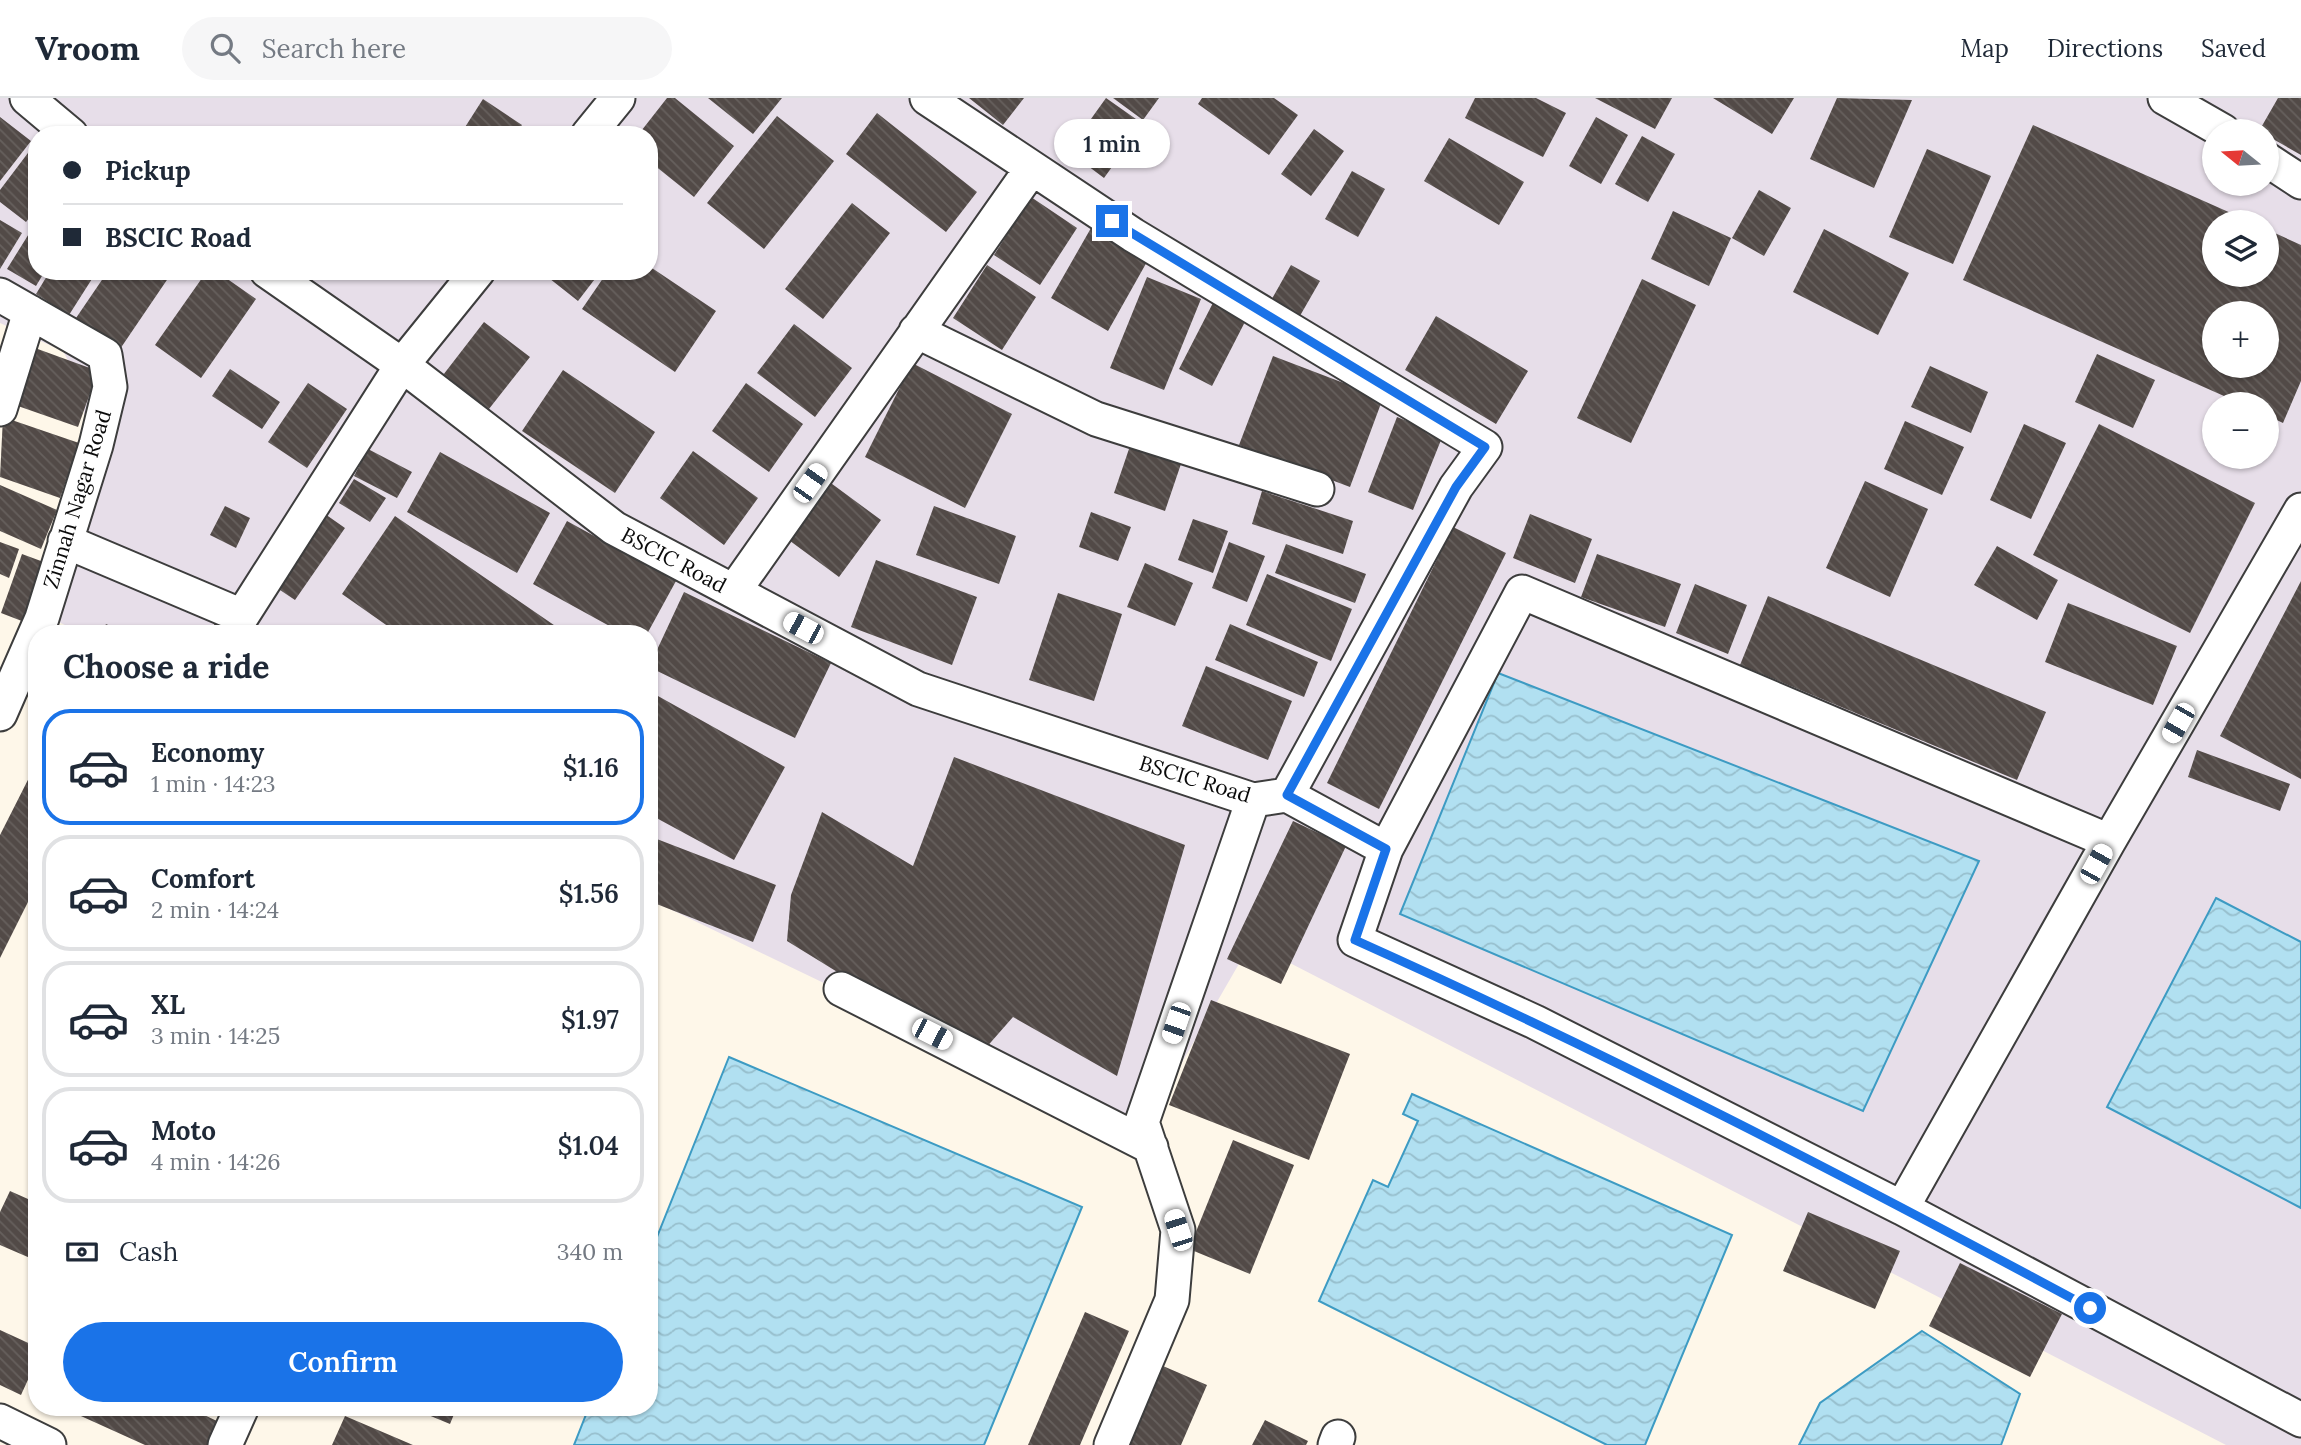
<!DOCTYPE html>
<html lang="en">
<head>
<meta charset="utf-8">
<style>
  :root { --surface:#fff; --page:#f6f6f7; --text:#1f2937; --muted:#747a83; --line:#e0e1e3; --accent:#1a73e8 }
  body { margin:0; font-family:Lora,serif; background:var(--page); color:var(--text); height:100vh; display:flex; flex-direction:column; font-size:26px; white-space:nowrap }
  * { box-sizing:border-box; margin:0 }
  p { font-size:23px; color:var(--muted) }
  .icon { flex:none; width:38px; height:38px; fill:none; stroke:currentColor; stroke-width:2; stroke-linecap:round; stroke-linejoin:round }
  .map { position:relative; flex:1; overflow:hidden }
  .details { position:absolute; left:28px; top:527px; width:630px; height:791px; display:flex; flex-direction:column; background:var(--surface); border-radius:28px; box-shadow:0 2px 5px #0004 }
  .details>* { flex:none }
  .top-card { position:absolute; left:28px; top:28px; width:630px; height:154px; border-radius:28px; box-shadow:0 2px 5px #0004; display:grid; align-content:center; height:154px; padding:0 35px; background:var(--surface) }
  .needle { width:46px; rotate:288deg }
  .controls { position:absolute; left:2202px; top:21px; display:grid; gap:14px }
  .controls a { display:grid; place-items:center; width:77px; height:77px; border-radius:50%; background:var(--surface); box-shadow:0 2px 5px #0004; font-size:35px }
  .end { position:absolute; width:32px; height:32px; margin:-16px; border:9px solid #1a73e8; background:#fff; box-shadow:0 0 0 4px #fff }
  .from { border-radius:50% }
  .bubble { position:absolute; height:49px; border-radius:24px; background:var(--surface); box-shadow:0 2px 5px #0004; font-size:23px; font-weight:600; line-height:49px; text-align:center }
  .car { position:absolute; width:21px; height:42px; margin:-21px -10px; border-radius:9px; box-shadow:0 0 5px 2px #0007; background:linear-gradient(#fff 24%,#345 0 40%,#fff 0 76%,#345 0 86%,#fff 0) }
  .top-card b { display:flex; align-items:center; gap:24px; height:66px; font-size:26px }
  .top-card b+b { border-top:2px solid var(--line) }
  .top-card i { width:18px; height:18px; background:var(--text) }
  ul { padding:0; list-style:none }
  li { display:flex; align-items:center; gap:21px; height:116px; margin:0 14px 10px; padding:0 21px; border:4px solid var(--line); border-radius:28px }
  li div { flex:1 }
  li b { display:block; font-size:26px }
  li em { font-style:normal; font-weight:600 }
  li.selected { border-color:var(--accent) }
  li>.icon { width:63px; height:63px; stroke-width:1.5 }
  h2 { padding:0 35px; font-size:32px; line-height:84px }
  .pay { display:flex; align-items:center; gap:18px; height:77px; padding:0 35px; font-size:26px }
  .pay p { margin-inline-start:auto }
  .action { display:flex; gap:14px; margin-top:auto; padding:14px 35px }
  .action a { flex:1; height:80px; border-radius:42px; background:var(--accent); color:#fff; font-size:28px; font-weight:600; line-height:80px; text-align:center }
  header { display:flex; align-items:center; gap:42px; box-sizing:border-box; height:98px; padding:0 35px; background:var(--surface); border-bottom:2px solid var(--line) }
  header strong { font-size:33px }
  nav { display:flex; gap:38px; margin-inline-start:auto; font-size:24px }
  .search { width:490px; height:63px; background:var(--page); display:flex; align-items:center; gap:18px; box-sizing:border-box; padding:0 24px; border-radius:38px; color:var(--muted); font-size:26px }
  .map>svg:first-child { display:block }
  .industrial { fill:#e7dee9; fill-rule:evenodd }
  .water { fill:url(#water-waves); stroke:#3d9bc3; stroke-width:2 }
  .building { fill:url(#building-back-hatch); fill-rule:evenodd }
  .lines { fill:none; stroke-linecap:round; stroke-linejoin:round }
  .minor-casing { stroke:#3d3d3d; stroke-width:37 }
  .minor { stroke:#fff; stroke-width:33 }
  .route { stroke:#1a73e8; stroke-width:9 }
  .labels { text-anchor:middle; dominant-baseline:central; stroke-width:7; stroke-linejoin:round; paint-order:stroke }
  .street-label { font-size:21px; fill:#0a0a0a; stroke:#fff }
</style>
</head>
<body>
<header>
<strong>Vroom</strong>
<div class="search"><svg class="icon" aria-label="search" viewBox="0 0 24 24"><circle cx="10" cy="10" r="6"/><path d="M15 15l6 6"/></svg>Search here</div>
<nav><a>Map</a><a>Directions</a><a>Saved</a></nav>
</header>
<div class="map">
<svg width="2301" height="1347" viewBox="0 0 2301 1347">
  <defs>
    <pattern id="water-waves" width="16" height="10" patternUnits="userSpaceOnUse" patternTransform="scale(1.75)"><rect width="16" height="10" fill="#b1e0f1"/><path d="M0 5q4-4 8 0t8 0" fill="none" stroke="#97bfcd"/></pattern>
    <pattern id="building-back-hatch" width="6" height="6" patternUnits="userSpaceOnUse" patternTransform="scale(1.75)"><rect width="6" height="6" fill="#524a47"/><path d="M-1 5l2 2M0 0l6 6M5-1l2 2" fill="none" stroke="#66605d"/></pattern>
  </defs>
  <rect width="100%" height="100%" fill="#fef7e9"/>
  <path class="industrial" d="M0 0H2301V1347H2226L1251 845 1140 1037 649 801V536H84L31 511 85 335 83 291 63 253 0 225ZM2214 33H2266V86H2214ZM37 37H649V173H37ZM2214 124H2266V177H2214ZM2214 215H2266V268H2214ZM2214 306H2266V359H2214Z"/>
  <path class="water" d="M1498 575 1979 763 1863 1013 1400 816Z
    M2216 800 2301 844V1110L2107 1009Z
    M729 959 1082 1109 984 1347H574L589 1309H649V1159Z
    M1412 996 1732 1137 1645 1347H1607L1319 1203 1373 1082 1388 1089 1418 1023 1403 1016Z
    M1922 1233 2020 1296 2001 1347H1799L1820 1305Z"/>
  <path class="building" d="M667 0H675L734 48 694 99 649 63V37H638Z
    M708 0H782L753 36Z
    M969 0H1024L1003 27Z
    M1106 0 1143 26 1104 80 1068 53Z
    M1113 0H1159L1143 22Z
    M1202 0H1274L1298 17 1269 57 1198 6Z
    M1475 0H1536L1566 15 1543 59 1465 20Z
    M1595 0H1672L1655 31Z
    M1713 0H1794L1772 36Z
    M1837 0 1912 2 1874 90 1810 61Z
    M2278 0H2301V57L2266 37V33H2259Z
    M483 1 522 27 515 37H460Z
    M877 15 977 94 946 134 846 56Z
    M777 18 834 63 764 151 707 105Z
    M0 19 31 43 0 83Z
    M1596 19 1628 37 1601 86 1569 68Z
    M2033 27 2251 124H2214V177H2266V131L2301 147V283L2283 325 2266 317V306H2242L1963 182ZM2214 215H2266V268H2214Z
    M1314 31 1344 53 1311 98 1281 76Z
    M1642 38 1675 56 1648 104 1615 86Z
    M1449 40 1524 84 1499 127 1424 83Z
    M37 43V110L26 124 0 104V92Z
    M1927 51 1991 78 1953 166 1889 139Z
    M1352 73 1385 91 1358 139 1325 121Z
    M1759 92 1791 110 1764 158 1732 140Z
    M1031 99 1077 130 1040 187 994 157Z
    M852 105 890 135 823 221 785 191Z
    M1673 113 1731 140 1709 188 1651 161Z
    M0 122 22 135 0 171Z
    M35 126 37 173H45L36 188 7 171Z
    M1091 130 1148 162 1108 233 1051 200Z
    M1824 131 1909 175 1878 237 1793 194Z
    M987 167 1036 199 1002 252 953 220Z
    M1291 167 1320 183 1297 223 1269 206Z
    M649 168 716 213 675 274 582 211 608 173H649Z
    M50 173H97L69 217 36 196Z
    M108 173H173L118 254 74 223Z
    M207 173H216L256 201 201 280 155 247Z
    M540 173H601L578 203Z
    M1147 179 1201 201 1164 292 1110 270Z
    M1642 181 1696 207 1631 345 1577 320Z
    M1215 201 1248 218 1212 288 1179 271Z
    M1436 218 1528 273 1496 326 1405 272Z
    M484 224 530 259 485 316 440 281Z
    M794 226 852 270 815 319 757 275Z
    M35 250 98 273 78 329 15 307Z
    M2097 256 2155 282 2133 330 2075 304Z
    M1273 258 1383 300 1350 389 1239 347Z
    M912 265 1012 316 965 410 865 359Z
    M1930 268 1988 294 1971 335 1911 309Z
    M230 271 280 304 262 331 212 298Z
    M563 272 655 334 615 395 522 333Z
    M308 285 347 311 307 370 268 344Z
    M746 285 803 326 769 374 712 333Z
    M3 319 79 345 60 400 0 379Z
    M1397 319 1443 337 1413 412 1368 394Z
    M1905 323 1964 349 1942 397 1884 371Z
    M2024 326 2066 345 2031 421 1990 402Z
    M2099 326 2255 405 2190 535 2033 457Z
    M1131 345 1182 363 1165 413 1114 395Z
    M368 351 412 374 397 400 354 378Z
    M693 353 758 400 724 447 660 400Z
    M440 354 550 415 517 475 407 414Z
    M824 380 881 422 839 479 782 437Z
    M354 381 386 400 370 424 339 405Z
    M1865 383 1928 411 1890 499 1826 470Z
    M0 387 57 412 41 451 0 433Z
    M1262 393 1353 423 1343 456 1252 426Z
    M225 408 250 420 236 450 210 437Z
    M934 408 1016 438 999 486 916 457Z
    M1091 414 1131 429 1118 463 1079 449Z
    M325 416 345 430 295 502 274 488Z
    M1530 416 1592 441 1575 485 1513 460Z
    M395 418 567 536H399L342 496Z
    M1193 421 1228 433 1213 475 1178 462Z
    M567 423 676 483 647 536H624L533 486Z
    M1453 429 1506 455 1379 711 1327 685Z
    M0 444 19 451 9 480 0 476Z
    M1229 444 1265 458 1247 504 1212 490Z
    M1286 446 1366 476 1355 505 1275 475Z
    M1997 448 2058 482 2037 522 1974 487Z
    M22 456 49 466 27 525 1 515Z
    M1597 456 1681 486 1665 529 1581 499Z
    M876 462 977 499 952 567 851 529Z
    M1145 465 1193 485 1175 528 1127 509Z
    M1267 476 1352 511 1331 563 1246 527Z
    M2301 483V681L2220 638Z
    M1695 486 1747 507 1728 556 1676 535Z
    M684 494 831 565 795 640 649 569Z
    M1058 495 1122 516 1094 603 1029 582Z
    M1768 498 2046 614 2017 682 1740 567Z
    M2068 505 2177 548 2153 607 2045 564Z
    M217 520 249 536H210Z
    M106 526 128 536H101Z
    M1230 526 1318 564 1304 599 1215 562Z
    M1206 568 1292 603 1268 662 1182 628Z
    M649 593 785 669 734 762 649 716Z
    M2197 652 2290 686 2280 713 2188 679Z
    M954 659 1185 747 1117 978 1013 919 977 960 787 843 791 797 822 714 913 768Z
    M37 664V786L0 860V737Z
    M1293 723 1346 748 1281 886 1227 861Z
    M649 738 776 787 753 844 649 803Z
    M1211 902 1350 956 1309 1062 1169 1007Z
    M1233 1042 1294 1067 1250 1176 1189 1151Z
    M10 1093 37 1105V1163L0 1147V1114Z
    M1808 1114 1900 1153 1875 1211 1783 1173Z
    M1960 1165 2062 1216 2030 1279 1929 1228Z
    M1085 1214 1129 1233 1080 1347H1028Z
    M0 1232 37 1249V1262L21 1297 0 1287Z
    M1163 1268 1207 1287 1181 1347H1128Z
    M61 1309H187L217 1323 207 1347H145Z
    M409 1309H457L450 1326Z
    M345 1318 413 1347H332Z
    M1265 1322 1308 1343 1306 1347H1252Z"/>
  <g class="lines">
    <defs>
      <path id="minor" d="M27 0 71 37
        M2165 0 2223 33
        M588 37 618 0
        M2266 61 2301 84
        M267 173 402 267 614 430 918 591 1253 702 1287 697 1456 389 1485 349 1133 137 927 0
        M0 197 105 257 110 289 96 347 42 520 0 616
        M916 233 1096 321 1317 391
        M0 311 30 214
        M65 443 242 518 402 267 478 173
        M734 493 1032 70
        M1287 697 1386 751 1522 494 2109 743 2301 412
        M1386 751 1355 842 1535 924 1902 1110 2109 743
        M841 891 1151 1049
        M1902 1110 2301 1322
        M0 1323 49 1347
        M225 1347 242 1309
        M1111 1347 1172 1202 1178 1132 1142 1024 1253 702
        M1335 1347 1338 1339"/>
    </defs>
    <use href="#minor" class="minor-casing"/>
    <use href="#minor" class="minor"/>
  </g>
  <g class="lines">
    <path class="route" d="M1112 123 1485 349 1456 389 1287 697 1386 751 1355 842C1605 954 1849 1080 2090 1210"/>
  </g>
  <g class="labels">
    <g class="street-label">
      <text transform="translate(77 401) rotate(-73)">Zinnah Nagar Road</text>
      <text transform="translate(674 462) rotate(28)">BSCIC Road</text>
      <text transform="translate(1195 681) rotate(17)">BSCIC Road</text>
    </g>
  </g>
</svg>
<div class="controls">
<a><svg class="needle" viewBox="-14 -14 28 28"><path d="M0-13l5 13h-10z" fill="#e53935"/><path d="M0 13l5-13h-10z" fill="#747a83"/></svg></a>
<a><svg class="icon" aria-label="layers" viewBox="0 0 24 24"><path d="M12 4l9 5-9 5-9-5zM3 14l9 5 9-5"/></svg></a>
<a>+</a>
<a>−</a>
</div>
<i class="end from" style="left:2090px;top:1210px"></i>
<i class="end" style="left:1112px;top:123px"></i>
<div class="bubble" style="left:1054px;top:21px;width:116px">1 min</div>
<i class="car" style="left:810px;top:385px;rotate:35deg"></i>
<i class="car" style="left:803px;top:530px;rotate:298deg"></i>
<i class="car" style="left:2178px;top:625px;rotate:210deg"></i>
<i class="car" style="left:2096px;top:766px;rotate:29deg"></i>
<i class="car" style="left:1176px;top:925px;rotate:199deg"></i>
<i class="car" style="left:932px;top:936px;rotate:117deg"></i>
<i class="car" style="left:1178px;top:1132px;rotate:342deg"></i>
<div class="top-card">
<b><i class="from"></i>Pickup</b>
<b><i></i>BSCIC Road</b>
</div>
<section class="details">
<h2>Choose a ride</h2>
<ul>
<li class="selected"><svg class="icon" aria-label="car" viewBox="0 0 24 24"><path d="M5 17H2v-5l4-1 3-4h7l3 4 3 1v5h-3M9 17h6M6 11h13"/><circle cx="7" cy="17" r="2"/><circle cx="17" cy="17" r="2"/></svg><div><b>Economy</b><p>1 min · 14:23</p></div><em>$1.16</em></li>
<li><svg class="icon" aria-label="car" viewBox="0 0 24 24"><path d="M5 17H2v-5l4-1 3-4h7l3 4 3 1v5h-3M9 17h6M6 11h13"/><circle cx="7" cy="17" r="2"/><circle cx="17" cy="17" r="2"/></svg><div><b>Comfort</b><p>2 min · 14:24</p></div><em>$1.56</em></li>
<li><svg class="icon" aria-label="car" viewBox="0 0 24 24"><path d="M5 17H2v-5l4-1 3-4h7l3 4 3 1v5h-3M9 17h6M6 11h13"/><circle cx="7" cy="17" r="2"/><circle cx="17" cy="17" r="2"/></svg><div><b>XL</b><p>3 min · 14:25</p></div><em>$1.97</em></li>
<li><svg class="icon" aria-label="car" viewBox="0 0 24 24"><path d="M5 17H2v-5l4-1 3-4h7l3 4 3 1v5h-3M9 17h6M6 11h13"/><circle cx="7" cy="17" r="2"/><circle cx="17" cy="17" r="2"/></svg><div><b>Moto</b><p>4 min · 14:26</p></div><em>$1.04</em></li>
</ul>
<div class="pay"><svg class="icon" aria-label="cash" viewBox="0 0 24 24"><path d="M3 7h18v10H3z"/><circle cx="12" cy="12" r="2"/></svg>Cash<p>340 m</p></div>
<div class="action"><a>Confirm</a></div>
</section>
</div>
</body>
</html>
